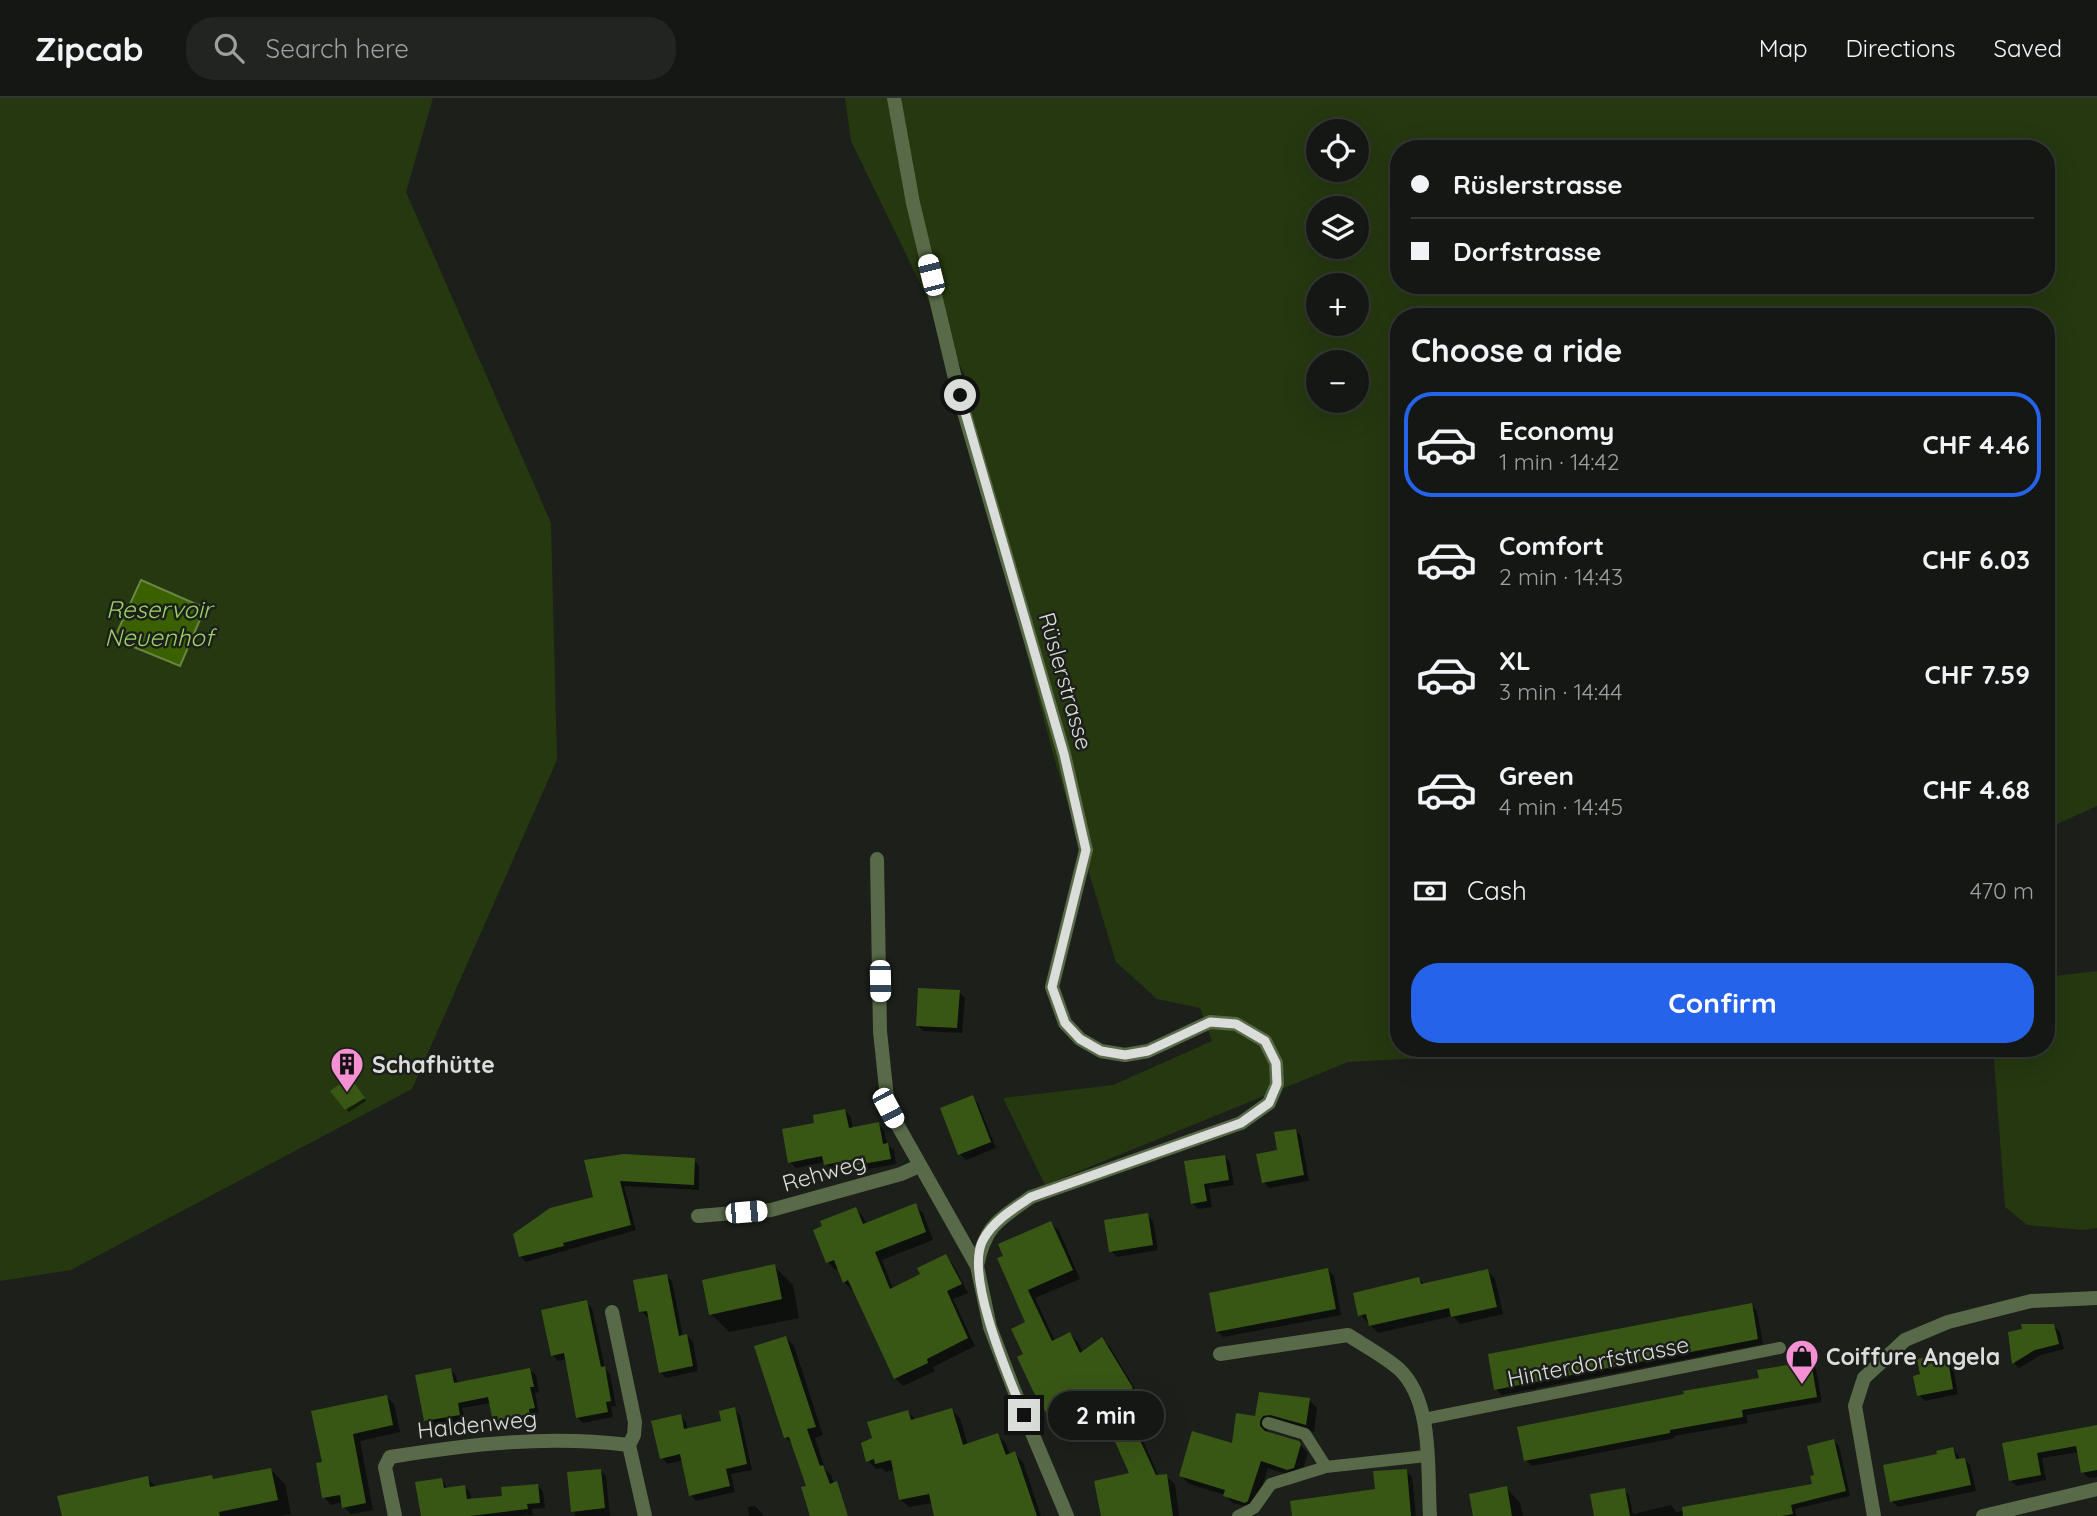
<!DOCTYPE html>
<html lang="en">
<head>
<meta charset="utf-8">
<style>
  :root { --surface:#151714; --page:#222422; --text:#f1f3f6; --muted:#9d9fa0; --line:#343634; --accent:#2563eb }
  body { margin:0; font-family:Quicksand,sans-serif; background:var(--page); color:var(--text); height:100vh; display:flex; flex-direction:column; font-size:26px; white-space:nowrap }
  * { box-sizing:border-box; margin:0 }
  p { font-size:23px; color:var(--muted) }
  .icon { flex:none; width:38px; height:38px; fill:none; stroke:currentColor; stroke-width:2; stroke-linecap:round; stroke-linejoin:round }
  .map { position:relative; flex:1; overflow:hidden }
  .details { position:absolute; left:1390px; top:210px; width:665px; height:749px; display:flex; flex-direction:column; background:var(--surface); border-radius:28px; box-shadow:0 7px 28px #0002,0 0 0 2px var(--line) }
  .details>* { flex:none }
  .hud { position:absolute; left:1390px; top:42px; width:665px; height:154px; border-radius:28px; box-shadow:0 7px 28px #0002,0 0 0 2px var(--line); display:grid; align-content:center; height:154px; padding:0 21px; background:var(--surface) }
  .buttons { position:absolute; left:1306px; top:21px; display:grid; gap:14px }
  .buttons a { display:grid; place-items:center; width:63px; height:63px; border-radius:50%; background:var(--surface); box-shadow:0 7px 28px #0002,0 0 0 2px var(--line); font-size:35px }
  .end { position:absolute; width:32px; height:32px; margin:-16px; border:9px solid #dbddda; background:#111; box-shadow:0 0 0 4px #111 }
  .from { border-radius:50% }
  .bubble { position:absolute; height:49px; border-radius:24px; background:var(--surface); box-shadow:0 7px 28px #0002,0 0 0 2px var(--line); font-size:23px; font-weight:800; line-height:49px; text-align:center }
  .car { position:absolute; width:21px; height:42px; margin:-21px -10px; border-radius:9px; box-shadow:0 0 5px 2px #0007; background:linear-gradient(#fff 24%,#345 0 40%,#fff 0 76%,#345 0 86%,#fff 0) }
  .hud b { display:flex; align-items:center; gap:24px; height:66px; font-size:26px }
  .hud b+b { border-top:2px solid var(--line) }
  .hud i { width:18px; height:18px; background:var(--text) }
  ul { padding:0; list-style:none }
  li { display:flex; align-items:center; gap:21px; height:105px; margin:0 14px 10px; padding:0 7px; border:4px solid transparent; border-radius:28px }
  li div { flex:1 }
  li b { display:block; font-size:26px }
  li em { font-style:normal; font-weight:800 }
  li.on { border-color:var(--accent) }
  li>.icon { width:63px; height:63px; stroke-width:1.5 }
  h2 { padding:0 21px; font-size:32px; line-height:84px }
  .pay { display:flex; align-items:center; gap:18px; height:77px; padding:0 21px; font-size:26px }
  .pay p { margin-inline-start:auto }
  .cta { display:flex; gap:14px; margin-top:auto; padding:14px 21px }
  .cta a { flex:1; height:80px; border-radius:28px; background:var(--accent); color:#fff; font-size:28px; font-weight:800; line-height:80px; text-align:center }
  header { display:flex; align-items:center; gap:42px; box-sizing:border-box; height:98px; padding:0 35px; background:var(--surface); border-bottom:2px solid var(--line) }
  header strong { font-size:33px }
  nav { display:flex; gap:38px; margin-inline-start:auto; font-size:24px }
  .search { width:490px; height:63px; background:var(--page); display:flex; align-items:center; gap:18px; box-sizing:border-box; padding:0 24px; border-radius:28px; color:var(--muted); font-size:26px }
  .map>svg:first-child { display:block }
  .green { fill:#253810; fill-rule:evenodd }
  .water { fill:#3a6000; stroke:#6a8641; stroke-width:2 }
  .shadow { fill:#0007 }
  .building { fill:#385715 }
  .lines { fill:none; stroke-linecap:round; stroke-linejoin:round }
  .service { stroke:#586a48; stroke-width:12 }
  .minor { stroke:#586a48; stroke-width:14 }
  .route { stroke:#dbddda; stroke-width:9 }
  .labels { text-anchor:middle; dominant-baseline:central; stroke-width:5; stroke-linejoin:round; paint-order:stroke }
  .street-label { font-size:23px; fill:#dbddda; stroke:#1c1f1a }
  .poi-label { font-size:23px; font-weight:bold; fill:#dbddda; stroke:#1c1f1a; text-anchor:start }
  .water-label { font-size:24px; font-style:italic; fill:#9bd364; stroke:#1c1f1a }
</style>
</head>
<body>
<header>
<strong>Zipcab</strong>
<div class="search"><svg class="icon" aria-label="search" viewBox="0 0 24 24"><circle cx="10" cy="10" r="6"/><path d="M15 15l6 6"/></svg>Search here</div>
<nav><a>Map</a><a>Directions</a><a>Saved</a></nav>
</header>
<div class="map">
<svg width="2097" height="1418" viewBox="0 0 2097 1418">
  <rect width="100%" height="100%" fill="#1c1f1a"/>
  <path class="green" d="M0 0H433L406 94 551 425 557 662 412 991 71 1172 0 1183Z
    M845 0H2097V708L2046 731V219H1398V950H1610L1348 964 1045 1087 1003 1000 1113 987 1212 943 1200 910 1157 901 1116 864 1053 656 959 297 966 280 851 43ZM1318 33H1356V72H1318ZM1398 51H2046V187H1398ZM1318 110H1356V149H1318ZM1318 187H1356V226H1318ZM1318 264H1356V303H1318Z
    M2097 873V1130L2084 1132 2027 1127 2005 1109 1993 950H2046V879Z"/>
  <path class="water" d="M141 482 205 510 180 568 114 541Z"/>
  <path class="shadow" d="M959 894 965 900 962 935 923 933 917 927Z
    M352 984 366 1003 349 1014 346 1011Z
    M972 999 978 1005 996 1050 966 1062 960 1056Z
    M845 1013 851 1019 853 1031 878 1026 884 1032 887 1047 894 1052 896 1066 864 1072 859 1067 831 1072 825 1064 796 1070 790 1064 816 1027Z
    M1295 1032 1301 1038 1309 1083 1269 1090 1264 1084Z
    M1224 1058 1230 1064 1234 1087 1209 1091 1212 1109 1198 1111 1192 1105 1186 1065Z
    M694 1062 699 1068V1092L624 1088 636 1132 526 1164 520 1158 595 1100 586 1064Z
    M915 1107 923 1115 933 1142 882 1162 893 1191 923 1177 946 1158 953 1166 968 1195 953 1201 975 1248 933 1269 935 1273 903 1288 895 1280 854 1191 852 1192 844 1184 839 1170 835 1172 828 1164 856 1111 863 1119 867 1126Z
    M1147 1117 1153 1123 1158 1152 1117 1159 1111 1153Z
    M1051 1125 1059 1133 1080 1181 1035 1200 1055 1243 1070 1236 1078 1244 1083 1255 1102 1241 1110 1249 1140 1299 1068 1343 1060 1335 1025 1257 1027 1225 999 1161Z
    M774 1168 793 1187 799 1220 729 1234 711 1216Z
    M1328 1172 1334 1178 1341 1217 1223 1239 1217 1233Z
    M1488 1173 1495 1181 1503 1216 1460 1226 1453 1218 1378 1235 1360 1217 1419 1181 1425 1187Z
    M666 1178 672 1183 683 1239 687 1238 693 1244 698 1273 666 1280 660 1274 650 1219H647L641 1213Z
    M586 1204 592 1210 605 1270 610 1276 616 1308 611 1309 613 1319 583 1325 577 1319 567 1261 558 1263 553 1257Z
    M1751 1207 1757 1213 1763 1246 1502 1297 1496 1291Z
    M2054 1228 2060 1234 2064 1251 2041 1257 2019 1270 2014 1265 2010 1236Z
    M786 1240 794 1248 823 1337 815 1340 825 1371 831 1377 842 1409 808 1389 794 1348 786 1340Z
    M1946 1258 1952 1263 1958 1296 1925 1303 1919 1297Z
    M1810 1265 1816 1271 1822 1304 1746 1317 1748 1325 1674 1338 1675 1340 1532 1368 1526 1362Z
    M451 1272 456 1278 458 1286 530 1272 536 1277 539 1294 535 1295 539 1315 533 1316 535 1322 505 1327 494 1318 491 1305 462 1310 465 1322 432 1328 426 1323Z
    M387 1299 394 1306 400 1334 360 1343 373 1412 351 1416 344 1409 343 1404 331 1407 324 1399V1365Z
    M1309 1302 1317 1310 1314 1334 1279 1323 1267 1330V1336L1300 1347 1308 1355 1301 1377 1296 1379 1268 1370 1255 1411 1233 1405 1225 1397 1189 1386 1181 1378 1234 1348 1257 1320Z
    M734 1311 740 1317 752 1372 731 1376 735 1394 696 1403 691 1397 683 1362 668 1366 662 1360 680 1318 686 1324 688 1332 723 1324Z
    M952 1312 960 1320 968 1347 998 1337 1006 1346 1010 1357 1014 1355 1023 1364 1041 1418H936L933 1405 909 1409 900 1401 895 1371 886 1374 882 1370 876 1371 868 1363 874 1341 908 1314 916 1322Z
    M1132 1329 1141 1338 1159 1379 1166 1378 1175 1386 1179 1418H1103L1132 1376Z
    M2097 1329V1379L2089 1380 2083 1375 2079 1354 2042 1360 2046 1382 2016 1388 2010 1382 2004 1346Z
    M1834 1343 1839 1348 1850 1398 1795 1411 1796 1418H1596L1624 1392 1629 1397 1633 1416 1671 1407 1676 1414 1814 1388Z
    M1953 1351 1958 1357 1960 1362 1964 1361 1970 1367 1976 1393 1898 1409 1892 1403 1939 1358Z
    M270 1371 285 1386 291 1416 279 1418H64L147 1380 157 1390 212 1379 215 1383Z
    M600 1372 606 1378 610 1418H575L569 1376Z
    M1406 1372 1412 1379 1416 1418H1294L1377 1392Z
    M442 1382 448 1391 464 1389 470 1394 471 1402 504 1399 538 1388 543 1393 545 1410 532 1411 533 1417 518 1418H422Z
    M1506 1390 1520 1405 1523 1418H1475Z
    M755 1408 763 1416V1418H749L748 1409Z"/>
  <path class="building" d="M918 890 960 892 957 930 916 928Z
    M350 979 365 1000 345 1012 330 993Z
    M973 997 991 1044 958 1057 940 1010Z
    M845 1011 849 1030 879 1024 883 1046 888 1045 891 1061 857 1067 856 1061 824 1067 822 1058 788 1065 782 1031 814 1025 813 1017Z
    M1296 1031 1304 1077 1262 1085 1256 1056 1277 1052 1274 1034Z
    M623 1056 695 1060 694 1087 620 1083 631 1127 563 1145 564 1148 519 1159 513 1136 550 1110 593 1099 584 1062Z
    M1225 1057 1229 1082 1204 1086 1207 1103 1191 1106 1184 1063Z
    M916 1105 926 1134 875 1154 890 1191 920 1176 917 1170 946 1156 962 1186 947 1193 968 1240 927 1261 928 1265 894 1281 848 1182 843 1185 834 1162 826 1165 813 1132 822 1128 820 1123 856 1109 863 1126Z
    M1148 1115 1153 1147 1109 1154 1104 1122Z
    M1051 1123 1073 1172 1028 1192 1052 1243 1070 1234 1080 1255 1102 1239 1133 1290 1059 1336 1033 1293 1017 1259 1023 1256 1011 1231 1025 1224 997 1160 1003 1158 998 1146Z
    M775 1166 782 1201 709 1217 702 1182Z
    M1328 1170 1336 1211 1216 1234 1209 1195Z
    M1488 1171 1497 1209 1451 1219 1449 1210 1369 1228 1366 1216 1358 1218 1353 1195 1419 1179 1421 1186Z
    M667 1176 679 1238 687 1236 693 1268 659 1275 647 1213 639 1214 633 1182Z
    M587 1202 601 1269 605 1268 611 1303 606 1304 608 1314 576 1320 564 1255 551 1258 541 1212Z
    M1752 1205 1758 1241 1494 1292 1488 1256Z
    M2021 1226H2054L2059 1246 2035 1252 2012 1266 2008 1234 2022 1231Z
    M786 1238 816 1329 807 1331 820 1368 823 1367 830 1386 837 1383 848 1418H810L801 1389 806 1388 789 1339 784 1340 754 1248Z
    M1947 1256 1953 1291 1917 1298 1913 1278 1920 1276 1917 1261Z
    M1811 1263 1817 1299 1742 1312 1743 1319 1670 1332V1335L1524 1363 1517 1329 1684 1296 1683 1293 1759 1280 1757 1272Z
    M451 1270 454 1285 530 1270 534 1289H530L535 1310 529 1311 530 1316 498 1322 497 1318 492 1319 488 1299 458 1305 460 1317 424 1323 415 1277Z
    M1259 1294 1310 1300 1306 1327 1270 1317 1263 1318 1260 1323V1328L1265 1333 1299 1343 1301 1346 1294 1370 1287 1372 1261 1363 1248 1403 1245 1405 1223 1398 1225 1392 1179 1378 1192 1333 1232 1345 1236 1315 1255 1318Z
    M387 1297 393 1327 353 1336 366 1405 342 1410 340 1397 322 1400 316 1365 322 1364 311 1313Z
    M735 1309 747 1366 726 1371 730 1388 689 1398 680 1356 660 1361 651 1323 681 1316 684 1331 721 1323 719 1313Z
    M952 1310 963 1347 998 1335 1006 1357 1015 1353 1037 1418H934L929 1396 899 1402 891 1362 875 1366 874 1361 866 1364 861 1345 872 1340 867 1324 908 1312 911 1322Z
    M1133 1327 1156 1377 1167 1376 1173 1418H1101L1094 1383 1129 1375 1112 1337Z
    M2097 1327V1372L2081 1375 2076 1348 2037 1355 2041 1377 2009 1383 2002 1345Z
    M1834 1341 1846 1393 1791 1407 1793 1416 1782 1418H1683L1682 1409 1812 1386 1810 1378 1814 1377 1807 1348Z
    M1953 1349 1956 1361 1965 1360 1971 1387 1890 1404 1883 1367 1937 1356 1936 1353Z
    M271 1370 278 1402 219 1414 220 1418H62L57 1398 148 1378 150 1389 212 1377 213 1381Z
    M601 1371 605 1410 571 1414 567 1374Z
    M1407 1371 1411 1418H1292L1290 1403 1375 1391 1373 1373Z
    M442 1380 444 1390 465 1387 467 1401 502 1398 501 1389 538 1386 540 1405 527 1406 528 1411 469 1418H421L415 1384Z
    M1507 1388 1512 1418H1473L1469 1396Z
    M1625 1390 1630 1418H1594L1590 1396Z"/>
  <g class="lines">
    <path class="service" d="M1424 1321 1780 1250
      M1268 1325 1305 1336 1326 1369
      M1238 1418 1254 1410 1271 1386 1326 1369 1426 1358"/>
    <path class="minor" d="M894 0 913 105 959 297 1064 656 1086 752 1052 889 1065 925 1080 941 1101 953 1125 957 1148 953 1210 924 1236 926 1265 943 1276 965 1277 986 1269 1005 1241 1025 1031 1099C998 1122 985 1128 977 1168
      M877 761 880 933 888 1010 977 1168 990 1229 1014 1292 1067 1418
      M698 1118 771 1112 901 1076 919 1068
      M612 1214 635 1324 634 1337 629 1347
      M1220 1256 1348 1237C1365 1248 1384 1258 1399 1271 1434 1304 1427 1373 1430 1418
      M395 1418 385 1369 390 1359C471 1346 547 1337 629 1347L645 1418
      M1874 1418 1855 1308 1864 1280 1905 1242 1948 1224 2031 1203 2097 1200
      M1983 1418 2097 1391"/>
  </g>
  <g class="lines">
    <path class="route" d="M960 297 1064 656 1086 752 1052 889 1065 925 1080 941 1101 953 1125 957 1148 953 1210 924 1236 926 1265 943 1276 965 1277 986 1269 1005 1241 1025 1031 1099C1013 1111 993 1123 983 1142 964 1177 1009 1280 1024 1317"/>
  </g>
  <defs>
    <symbol id="building-pin" viewBox="-11 -11 22 30"><path d="M0 17L-7.5 6A9.5 9.5 0 1 1 7.5 6Z" fill="#f591d2" stroke="#1c1f1a"/><path d="M-4-6H4V6H1V3H-1V6H-4ZM-2.5-4.3h1.7v1.8h-1.7ZM.8-4.3h1.7v1.8H.8ZM-2.5-1h1.7V.8h-1.7ZM.8-1h1.7V.8H.8Z" fill="#111"/></symbol>
    <symbol id="shop-pin" viewBox="-11 -11 22 30"><path d="M0 17L-7.5 6A9.5 9.5 0 1 1 7.5 6Z" fill="#f591d2" stroke="#1c1f1a"/><path d="M-5-2.5h2.3a2.7 3.5 0 0 1 5.4 0H5L5.5 6h-11ZM-1.5-2.5h3a1.5 2.3 0 0 0-3 0Z" fill="#111"/></symbol>
  </defs>
  <g fill-rule="evenodd">
    <use href="#building-pin" x="328" y="947" width="38" height="52"/>
    <use href="#shop-pin" x="1783" y="1239" width="38" height="52"/>
  </g>
  <g class="labels">
    <g class="street-label">
      <text transform="translate(1066 583) rotate(74)">Rüslerstrasse</text>
      <text transform="translate(824 1074) rotate(-16)">Rehweg</text>
      <text transform="translate(1598 1263) rotate(-11)">Hinterdorfstrasse</text>
      <text transform="translate(477 1326) rotate(-6)">Haldenweg</text>
    </g>
    <g class="poi-label">
      <text x="372" y="966">Schafhütte</text>
      <text x="1826" y="1258">Coiffure Angela</text>
    </g>
    <g class="water-label">
      <text x="159" y="511">Reservoir<tspan x="159" dy="28">Neuenhof</tspan></text>
    </g>
  </g>
</svg>
<div class="buttons">
<a><svg class="icon" aria-label="locate" viewBox="0 0 24 24"><circle cx="12" cy="12" r="6"/><path d="M12 2v4M12 18v4M2 12h4M18 12h4"/></svg></a>
<a><svg class="icon" aria-label="layers" viewBox="0 0 24 24"><path d="M12 4l9 5-9 5-9-5zM3 14l9 5 9-5"/></svg></a>
<a>+</a>
<a>−</a>
</div>
<i class="end from" style="left:960px;top:297px"></i>
<i class="end" style="left:1024px;top:1317px"></i>
<div class="bubble" style="left:1048px;top:1293px;width:116px">2 min</div>
<i class="car" style="left:931px;top:177px;rotate:346deg"></i>
<i class="car" style="left:880px;top:883px;rotate:179deg"></i>
<i class="car" style="left:888px;top:1010px;rotate:152deg"></i>
<i class="car" style="left:746px;top:1114px;rotate:85deg"></i>
<div class="hud">
<b><i class="from"></i>Rüslerstrasse</b>
<b><i></i>Dorfstrasse</b>
</div>
<section class="details">
<h2>Choose a ride</h2>
<ul>
<li class="on"><svg class="icon" aria-label="car" viewBox="0 0 24 24"><path d="M5 17H2v-5l4-1 3-4h7l3 4 3 1v5h-3M9 17h6M6 11h13"/><circle cx="7" cy="17" r="2"/><circle cx="17" cy="17" r="2"/></svg><div><b>Economy</b><p>1 min · 14:42</p></div><em>CHF 4.46</em></li>
<li><svg class="icon" aria-label="car" viewBox="0 0 24 24"><path d="M5 17H2v-5l4-1 3-4h7l3 4 3 1v5h-3M9 17h6M6 11h13"/><circle cx="7" cy="17" r="2"/><circle cx="17" cy="17" r="2"/></svg><div><b>Comfort</b><p>2 min · 14:43</p></div><em>CHF 6.03</em></li>
<li><svg class="icon" aria-label="car" viewBox="0 0 24 24"><path d="M5 17H2v-5l4-1 3-4h7l3 4 3 1v5h-3M9 17h6M6 11h13"/><circle cx="7" cy="17" r="2"/><circle cx="17" cy="17" r="2"/></svg><div><b>XL</b><p>3 min · 14:44</p></div><em>CHF 7.59</em></li>
<li><svg class="icon" aria-label="car" viewBox="0 0 24 24"><path d="M5 17H2v-5l4-1 3-4h7l3 4 3 1v5h-3M9 17h6M6 11h13"/><circle cx="7" cy="17" r="2"/><circle cx="17" cy="17" r="2"/></svg><div><b>Green</b><p>4 min · 14:45</p></div><em>CHF 4.68</em></li>
</ul>
<div class="pay"><svg class="icon" aria-label="cash" viewBox="0 0 24 24"><path d="M3 7h18v10H3z"/><circle cx="12" cy="12" r="2"/></svg>Cash<p>470 m</p></div>
<div class="cta"><a>Confirm</a></div>
</section>
</div>
</body>
</html>
